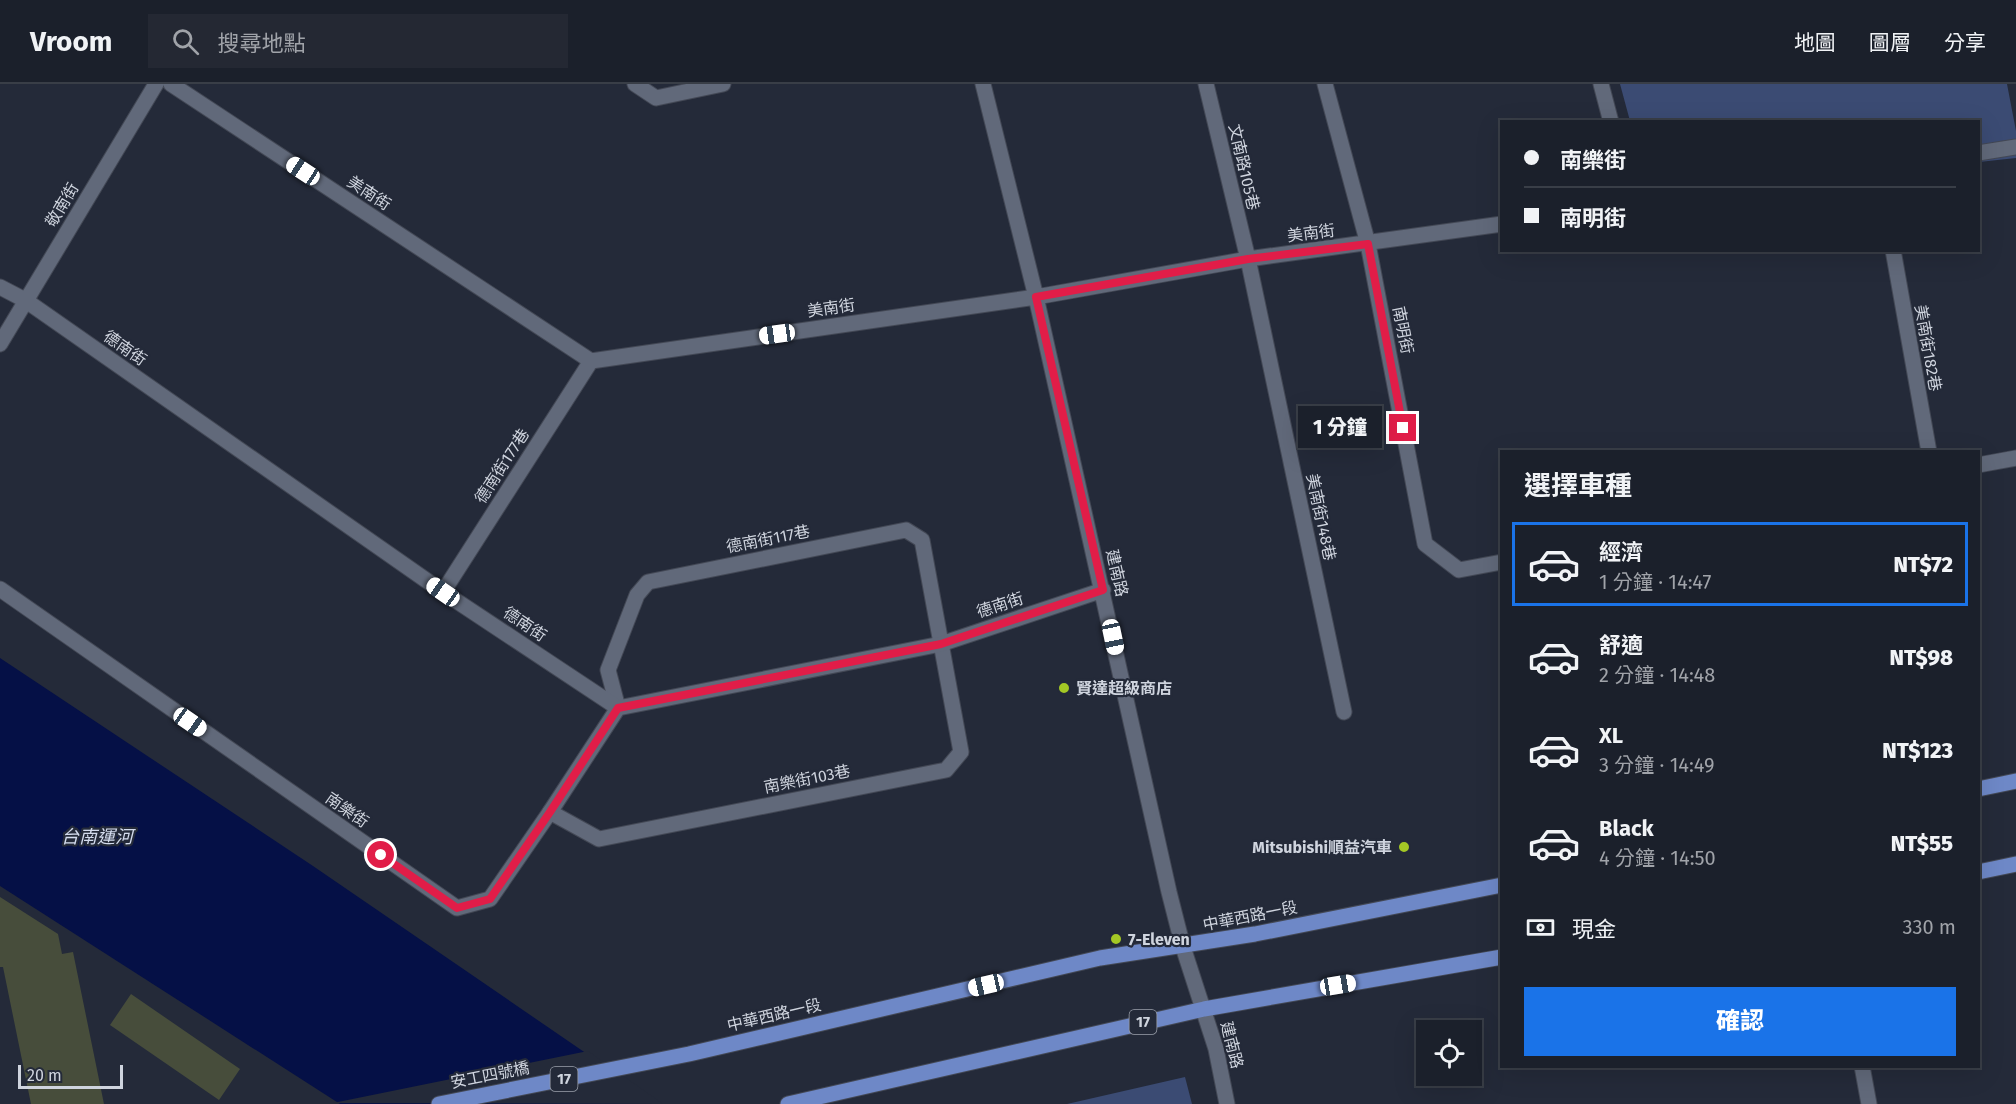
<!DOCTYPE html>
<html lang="zh-TW">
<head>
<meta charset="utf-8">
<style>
  :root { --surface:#1b202b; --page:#242833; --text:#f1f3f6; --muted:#a0a3a9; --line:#393e47; --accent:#1a73e8 }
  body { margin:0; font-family:"Fira Sans","Noto Sans TC",sans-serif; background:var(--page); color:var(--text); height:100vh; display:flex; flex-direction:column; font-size:22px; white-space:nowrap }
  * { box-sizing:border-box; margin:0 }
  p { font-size:20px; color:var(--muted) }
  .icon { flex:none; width:33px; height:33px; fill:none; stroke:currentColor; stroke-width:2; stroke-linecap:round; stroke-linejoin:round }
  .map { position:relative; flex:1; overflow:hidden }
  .panel { position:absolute; left:1500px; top:366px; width:480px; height:618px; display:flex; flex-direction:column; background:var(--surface); border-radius:0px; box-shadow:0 6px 24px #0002,0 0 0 2px var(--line) }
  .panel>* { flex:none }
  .banner { position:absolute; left:1500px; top:36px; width:480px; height:132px; border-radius:0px; box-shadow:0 6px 24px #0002,0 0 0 2px var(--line); display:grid; align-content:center; height:132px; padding:0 24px; background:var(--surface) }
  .fabs { position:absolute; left:1416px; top:936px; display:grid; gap:12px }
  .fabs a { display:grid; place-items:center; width:66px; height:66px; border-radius:0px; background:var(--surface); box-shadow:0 6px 24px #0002,0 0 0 2px var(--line); font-size:30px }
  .scale { position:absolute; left:18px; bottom:15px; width:105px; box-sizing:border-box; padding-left:6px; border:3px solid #cfd4de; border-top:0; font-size:16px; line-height:21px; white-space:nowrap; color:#cfd4de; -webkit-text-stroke:4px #242a39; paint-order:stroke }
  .end { position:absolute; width:27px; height:27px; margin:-14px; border:8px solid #e11d48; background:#fff; box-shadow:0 0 0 3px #fff }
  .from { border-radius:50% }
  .bubble { position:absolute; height:42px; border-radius:0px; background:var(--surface); box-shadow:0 6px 24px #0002,0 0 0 2px var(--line); font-size:20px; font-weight:800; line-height:42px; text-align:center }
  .car { position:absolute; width:18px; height:36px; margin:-18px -9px; border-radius:8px; box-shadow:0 0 4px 2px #0007; background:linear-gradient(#fff 24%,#345 0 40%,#fff 0 76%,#345 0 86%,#fff 0) }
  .banner b { display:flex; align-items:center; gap:21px; height:57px; font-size:22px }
  .banner b+b { border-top:2px solid var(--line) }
  .banner i { width:15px; height:15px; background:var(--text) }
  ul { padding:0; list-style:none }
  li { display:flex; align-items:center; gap:18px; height:84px; margin:0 12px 9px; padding:0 12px; border:3px solid transparent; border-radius:0px }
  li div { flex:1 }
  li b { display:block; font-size:22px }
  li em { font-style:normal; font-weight:800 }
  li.selected { border-color:var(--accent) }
  li>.icon { width:54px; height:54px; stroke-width:1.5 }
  h2 { padding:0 24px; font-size:27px; line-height:72px }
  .pay { display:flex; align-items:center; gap:15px; height:66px; padding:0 24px; font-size:22px }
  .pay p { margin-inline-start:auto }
  .primary-button { display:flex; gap:12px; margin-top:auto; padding:12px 24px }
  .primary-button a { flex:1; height:69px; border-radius:0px; background:var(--accent); color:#fff; font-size:24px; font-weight:800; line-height:69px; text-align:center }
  header { display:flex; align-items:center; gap:36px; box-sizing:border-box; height:84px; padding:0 30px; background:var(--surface); border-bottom:2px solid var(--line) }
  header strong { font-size:28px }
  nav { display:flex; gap:33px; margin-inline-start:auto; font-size:21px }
  .search { width:420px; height:54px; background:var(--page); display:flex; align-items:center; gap:15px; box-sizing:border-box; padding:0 21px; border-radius:0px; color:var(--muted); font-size:22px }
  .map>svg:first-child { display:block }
  .green { fill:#3b4b73 }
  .water { fill:#051046 }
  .pier { fill:#242a39 }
  .building { fill:#474d3b }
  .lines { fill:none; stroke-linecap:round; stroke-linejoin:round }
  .service-casing { stroke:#434855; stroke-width:17 }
  .minor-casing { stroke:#434855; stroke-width:17 }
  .primary-casing { stroke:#434855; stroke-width:17 }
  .service { stroke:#61697a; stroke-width:15 }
  .minor { stroke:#61697a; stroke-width:15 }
  .primary { stroke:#6e88c7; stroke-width:15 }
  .route { stroke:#e11d48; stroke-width:8 }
  .poi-dot { fill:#a4c825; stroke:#242a39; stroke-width:2 }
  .labels { text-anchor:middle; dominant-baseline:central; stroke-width:4.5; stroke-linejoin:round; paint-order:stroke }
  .shield { fill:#242a39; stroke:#9ca1ac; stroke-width:1.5 }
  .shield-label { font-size:15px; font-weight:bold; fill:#cfd4de }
  .street-label { font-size:16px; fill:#cfd4de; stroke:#242a39 }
  .poi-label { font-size:16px; font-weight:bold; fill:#cfd4de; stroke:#242a39; text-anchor:start }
  .water-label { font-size:18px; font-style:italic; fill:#d3dbed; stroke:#242a39 }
</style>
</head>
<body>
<header>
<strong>Vroom</strong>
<div class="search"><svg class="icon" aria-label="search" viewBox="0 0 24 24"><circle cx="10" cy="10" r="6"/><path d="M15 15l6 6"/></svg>搜尋地點</div>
<nav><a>地圖</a><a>圖層</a><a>分享</a></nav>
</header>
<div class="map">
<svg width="2016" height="1020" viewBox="0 0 2016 1020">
  <rect width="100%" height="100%" fill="#242a39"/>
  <path class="green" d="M1620 0H2007L2016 47V74L1979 78 1978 38 1630 37Z
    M1185 993 1192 1020H1067Z"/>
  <path class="water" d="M0 574 313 782 660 1020H340L0 802Z"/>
  <path class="pier" d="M588 967 663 1020 333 1019Z"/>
  <path class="building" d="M0 813 58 850 62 870 73 868 104 1020H31L3 883H0Z
    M131 910 240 985 219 1016 110 941Z"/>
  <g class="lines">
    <defs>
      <path id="service" d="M1248 175 1344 628
        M550 728 599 755 946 686 961 668 922 456 906 446 648 498 637 511 608 586 618 624"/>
      <path id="minor" d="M171 0 591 277 1036 213 1248 175 1502 140
        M635 0 656 14 723 0
        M983 0 1036 213 1169 808 1183 863 1216 965 1227 1020
        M1206 0 1248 175
        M1325 0 1368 160 1425 460 1459 486 1502 478
        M1601 0 1611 38
        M1978 69 2016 63
        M1893 166 1929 368
        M0 203 25 216 443 508 618 624 941 560 1103 506
        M0 260 156 0
        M1978 381 2016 374
        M0 505 457 824 490 815 550 728 618 624
        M443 508 591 277
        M1862 982 1869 1020"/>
      <path id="primary" d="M1978 705 2016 697
        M1978 788 2016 780
        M439 1020 689 970 1100 874 1255 850 1502 801
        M788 1020 1204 925 1502 873"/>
    </defs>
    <use href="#service" class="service-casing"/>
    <use href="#minor" class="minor-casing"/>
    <use href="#primary" class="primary-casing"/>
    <use href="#service" class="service"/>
    <use href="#minor" class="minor"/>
    <use href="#primary" class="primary"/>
  </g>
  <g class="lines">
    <path class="route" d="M381 771 457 824 490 815 550 728 618 624 941 560 1103 506 1036 213 1248 175 1368 160 1403 344"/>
  </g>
  <g class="poi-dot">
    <circle cx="1064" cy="604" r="6"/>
    <circle cx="1404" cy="763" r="6"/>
    <circle cx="1116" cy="855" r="6"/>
  </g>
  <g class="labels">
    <g class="shield">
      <rect x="1129.5" y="926" width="27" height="24" rx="4.5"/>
      <rect x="550.5" y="983" width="27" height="24" rx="4.5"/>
    </g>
    <g class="shield-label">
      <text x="1143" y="938">17</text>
      <text x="564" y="995">17</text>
    </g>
    <g class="street-label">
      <text transform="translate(1244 83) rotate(77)">文南路105巷</text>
      <text transform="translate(369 109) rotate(33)">美南街</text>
      <text transform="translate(62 121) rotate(-59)">敬南街</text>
      <text transform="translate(1311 149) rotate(-7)">美南街</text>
      <text transform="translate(831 224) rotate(-8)">美南街</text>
      <text transform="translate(1403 246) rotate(79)">南明街</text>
      <text transform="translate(125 264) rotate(35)">德南街</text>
      <text transform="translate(1928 264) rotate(80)">美南街182巷</text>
      <text transform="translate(502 382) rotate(-57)">德南街177巷</text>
      <text transform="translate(1321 433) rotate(78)">美南街148巷</text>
      <text transform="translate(768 455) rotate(-11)">德南街117巷</text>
      <text transform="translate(1117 489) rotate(77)">建南路</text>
      <text transform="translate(1000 521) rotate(-18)">德南街</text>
      <text transform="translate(525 540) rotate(34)">德南街</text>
      <text transform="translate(807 695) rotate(-11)">南樂街103巷</text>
      <text transform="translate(347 726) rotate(35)">南樂街</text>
      <text transform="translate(1250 832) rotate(-11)">中華西路一段</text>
      <text transform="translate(774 931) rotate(-13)">中華西路一段</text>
      <text transform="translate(1232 961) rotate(76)">建南路</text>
      <text transform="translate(490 991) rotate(-11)">安工四號橋</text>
    </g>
    <g class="poi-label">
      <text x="1076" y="604">賢達超級商店</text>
      <text x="1392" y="763" text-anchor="end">Mitsubishi順益汽車</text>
      <text x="1128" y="855">7-Eleven</text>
    </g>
    <g class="water-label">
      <text x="97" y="753">台南運河</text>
    </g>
  </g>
</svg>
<div class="fabs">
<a><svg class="icon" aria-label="locate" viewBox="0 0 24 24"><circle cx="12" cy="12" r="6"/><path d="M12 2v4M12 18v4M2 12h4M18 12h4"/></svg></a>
</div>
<div class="scale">20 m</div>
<i class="end from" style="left:381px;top:771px"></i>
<i class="end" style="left:1403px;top:344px"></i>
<div class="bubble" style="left:1298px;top:322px;width:84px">1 分鐘</div>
<i class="car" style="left:303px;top:87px;rotate:303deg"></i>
<i class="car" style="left:777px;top:250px;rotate:262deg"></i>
<i class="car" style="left:443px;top:508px;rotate:305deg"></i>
<i class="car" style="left:1113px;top:553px;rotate:168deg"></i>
<i class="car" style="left:190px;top:638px;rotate:125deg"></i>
<i class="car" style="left:986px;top:901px;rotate:257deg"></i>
<i class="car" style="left:1338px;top:901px;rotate:81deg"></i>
<div class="banner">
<b><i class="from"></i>南樂街</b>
<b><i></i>南明街</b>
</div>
<section class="panel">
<h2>選擇車種</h2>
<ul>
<li class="selected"><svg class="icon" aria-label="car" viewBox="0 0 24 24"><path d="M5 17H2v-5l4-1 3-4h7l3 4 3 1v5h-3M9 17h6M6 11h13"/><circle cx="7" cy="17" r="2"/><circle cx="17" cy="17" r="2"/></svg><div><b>經濟</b><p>1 分鐘 · 14:47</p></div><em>NT$72</em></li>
<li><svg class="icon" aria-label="car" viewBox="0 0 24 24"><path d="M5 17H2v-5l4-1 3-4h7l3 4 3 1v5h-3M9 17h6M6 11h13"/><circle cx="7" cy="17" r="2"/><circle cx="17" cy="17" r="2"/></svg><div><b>舒適</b><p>2 分鐘 · 14:48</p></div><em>NT$98</em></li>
<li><svg class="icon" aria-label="car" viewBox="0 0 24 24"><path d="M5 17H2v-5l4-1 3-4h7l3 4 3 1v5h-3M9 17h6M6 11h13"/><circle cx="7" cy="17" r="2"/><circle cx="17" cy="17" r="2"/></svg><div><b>XL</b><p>3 分鐘 · 14:49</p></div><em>NT$123</em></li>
<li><svg class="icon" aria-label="car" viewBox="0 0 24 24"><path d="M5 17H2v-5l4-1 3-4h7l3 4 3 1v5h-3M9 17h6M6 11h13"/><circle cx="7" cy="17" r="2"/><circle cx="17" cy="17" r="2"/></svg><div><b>Black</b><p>4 分鐘 · 14:50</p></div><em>NT$55</em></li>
</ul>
<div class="pay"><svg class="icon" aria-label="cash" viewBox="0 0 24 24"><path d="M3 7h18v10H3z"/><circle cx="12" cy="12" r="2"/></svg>現金<p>330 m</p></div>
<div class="primary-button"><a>確認</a></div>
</section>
</div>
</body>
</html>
